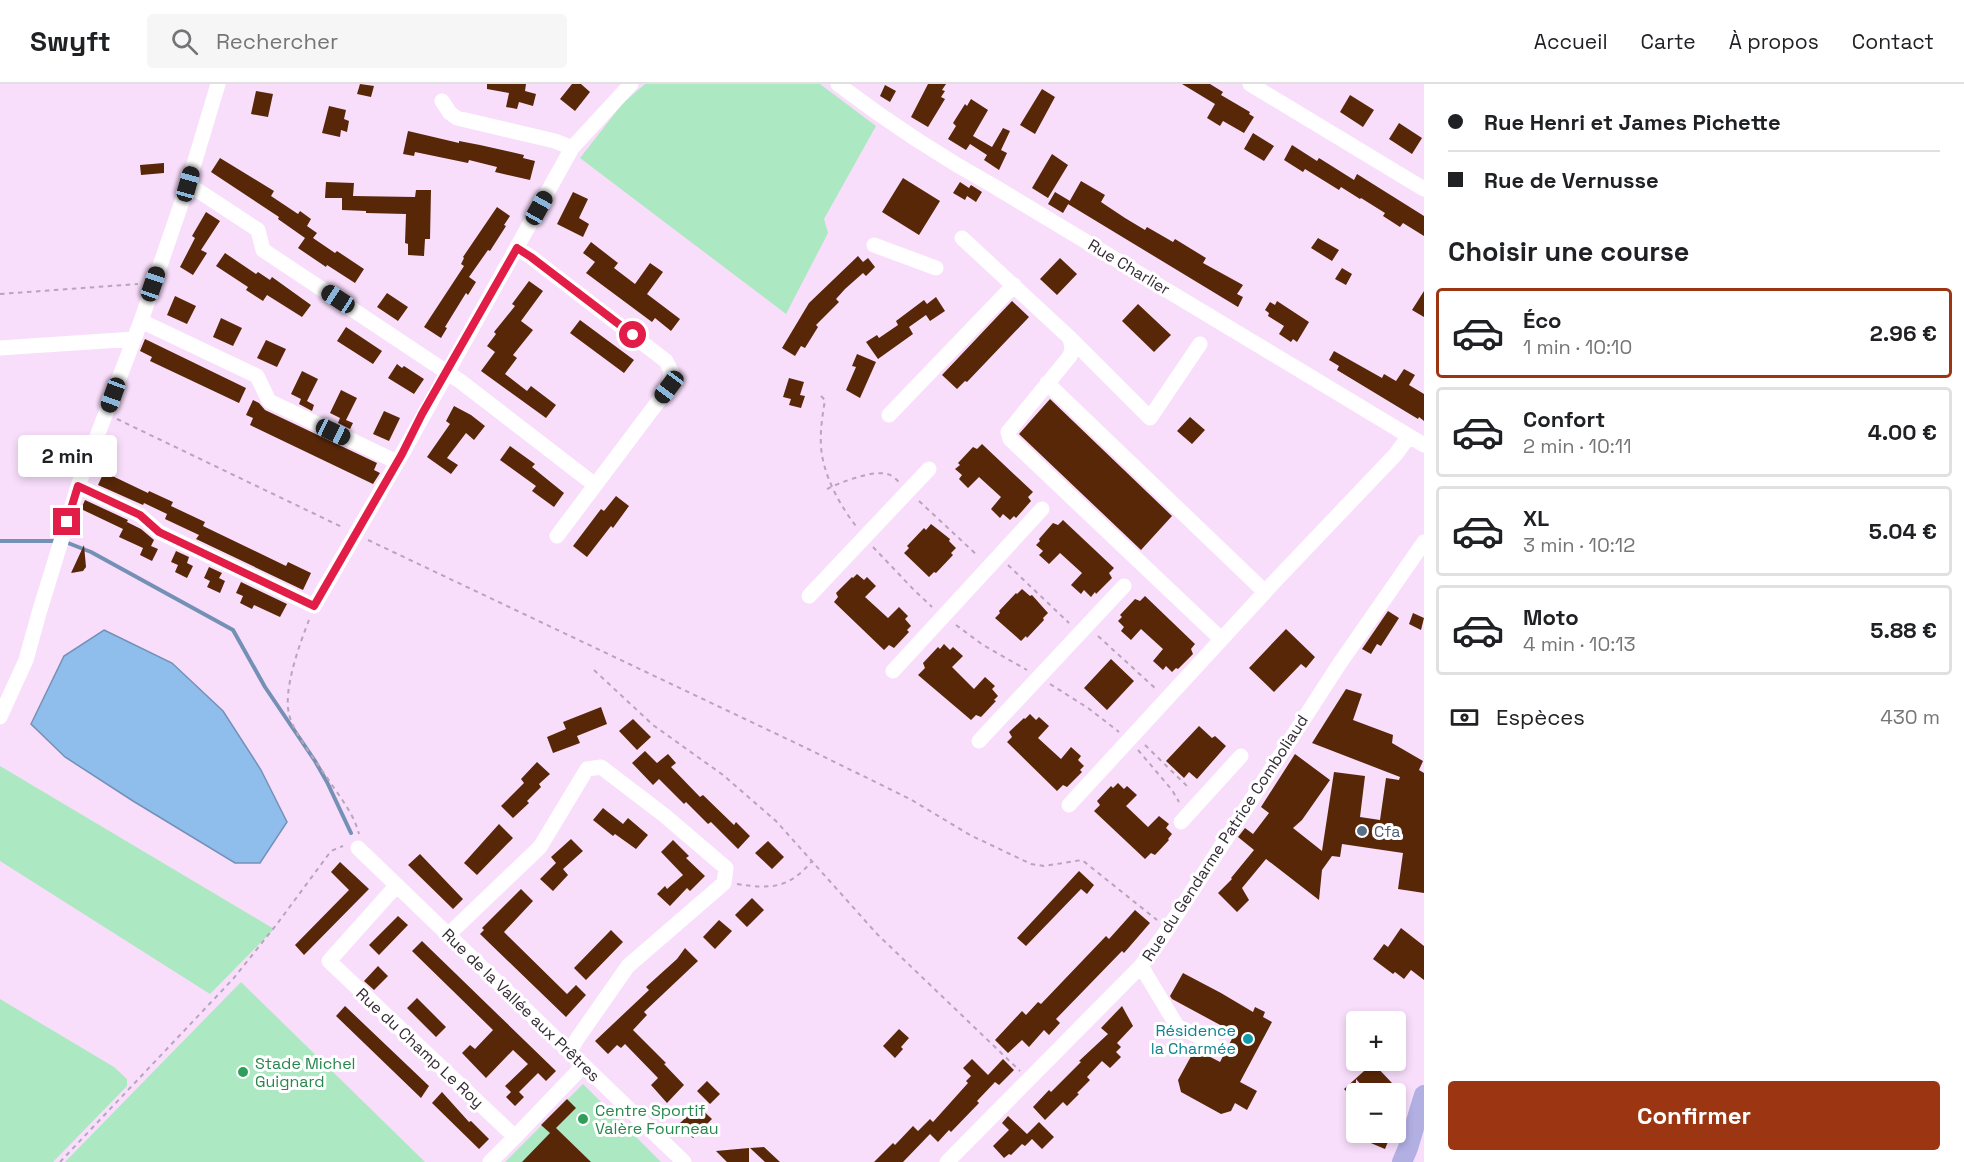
<!DOCTYPE html>
<html lang="fr">
<head>
<meta charset="utf-8">
<style>
  :root { --surface:#fff; --page:#f6f6f6; --text:#202124; --muted:#757577; --line:#e0e0e0; --accent:#9c3512 }
  body { margin:0; font-family:"Space Grotesk",sans-serif; background:var(--page); color:var(--text); height:100vh; display:flex; flex-direction:column; font-size:22px; white-space:nowrap }
  * { box-sizing:border-box; margin:0 }
  p { font-size:20px; color:var(--muted) }
  .icon { flex:none; width:33px; height:33px; fill:none; stroke:currentColor; stroke-width:2; stroke-linecap:round; stroke-linejoin:round }
  .map { position:relative; flex:1; overflow:hidden }
  .side { display:flex; flex-direction:column; background:var(--surface); width:540px }
  .side>* { flex:none }
  .banner { display:grid; align-content:center; height:132px; padding:0 24px; background:var(--surface) }
  .buttons { position:absolute; left:1346px; top:927px; display:grid; gap:12px }
  .buttons a { display:grid; place-items:center; width:60px; height:60px; border-radius:6px; background:var(--surface); box-shadow:0 3px 9px #0003; font-size:30px }
  .end { position:absolute; width:27px; height:27px; margin:-14px; border:8px solid #e11d48; background:#fff; box-shadow:0 0 0 3px #fff }
  .from { border-radius:50% }
  .bubble { position:absolute; height:42px; border-radius:6px; background:var(--surface); box-shadow:0 3px 9px #0003; font-size:20px; font-weight:600; line-height:42px; text-align:center }
  .car { position:absolute; width:18px; height:36px; margin:-18px -9px; border-radius:8px; box-shadow:0 0 4px 2px #0007; background:linear-gradient(#222 24%,#8ab4d8 0 40%,#222 0 76%,#8ab4d8 0 86%,#222 0) }
  .banner b { display:flex; align-items:center; gap:21px; height:57px; font-size:22px }
  .banner b+b { border-top:2px solid var(--line) }
  .banner i { width:15px; height:15px; background:var(--text) }
  ul { padding:0; list-style:none }
  li { display:flex; align-items:center; gap:18px; height:90px; margin:0 12px 9px; padding:0 12px; border:3px solid var(--line); border-radius:6px }
  li div { flex:1 }
  li b { display:block; font-size:22px }
  li em { font-style:normal; font-weight:600 }
  li.active { border-color:var(--accent) }
  li>.icon { width:54px; height:54px; stroke-width:1.5 }
  h2 { padding:0 24px; font-size:27px; line-height:72px }
  .pay { display:flex; align-items:center; gap:15px; height:66px; padding:0 24px; font-size:22px }
  .pay p { margin-inline-start:auto }
  .primary-button { display:flex; gap:12px; margin-top:auto; padding:12px 24px }
  .primary-button a { flex:1; height:69px; border-radius:6px; background:var(--accent); color:#fff; font-size:24px; font-weight:600; line-height:69px; text-align:center }
  header { display:flex; align-items:center; gap:36px; box-sizing:border-box; height:84px; padding:0 30px; background:var(--surface); border-bottom:2px solid var(--line) }
  header strong { font-size:28px }
  nav { display:flex; gap:33px; margin-inline-start:auto; font-size:21px }
  .search { width:420px; height:54px; background:var(--page); display:flex; align-items:center; gap:15px; box-sizing:border-box; padding:0 21px; border-radius:6px; color:var(--muted); font-size:22px }
  main { display:flex; flex:1; min-height:0 }
  .map>svg:first-child { display:block }
  .green { fill:#ace8c1 }
  .water { fill:#8fbdec; stroke:#7491b5; stroke-width:1.5 }
  .lines { fill:none; stroke-linecap:round; stroke-linejoin:round }
  .stream { stroke:#7491b5; stroke-width:4 }
  .building { fill:#582708 }
  .path { stroke:#b8a4bb; stroke-width:2; stroke-dasharray:4.5 4.5; stroke-linecap:butt }
  .minor { stroke:#fff; stroke-width:15 }
  .major { stroke:#b2afe3; stroke-width:20 }
  .route { stroke:#e11d48; stroke-width:8 }
  .service-dot { fill:#5c6f8a; stroke:#fff; stroke-width:2 }
  .culture-dot { fill:#0f9aa8; stroke:#fff; stroke-width:2 }
  .leisure-dot { fill:#2e9e5b; stroke:#fff; stroke-width:2 }
  .labels { text-anchor:middle; dominant-baseline:central; stroke-width:6; stroke-linejoin:round; paint-order:stroke }
  .street-label { font-size:16px; fill:#352b36; stroke:#fff }
  .service-label { font-size:16px; fill:#4e5e75; stroke:#fff; text-anchor:start }
  .culture-label { font-size:16px; fill:#0d838f; stroke:#fff; text-anchor:end }
  .leisure-label { font-size:16px; fill:#27864d; stroke:#fff; text-anchor:start }
</style>
</head>
<body>
<header>
<strong>Swyft</strong>
<div class="search"><svg class="icon" aria-label="search" viewBox="0 0 24 24"><circle cx="10" cy="10" r="6"/><path d="M15 15l6 6"/></svg>Rechercher</div>
<nav><a>Accueil</a><a>Carte</a><a>À propos</a><a>Contact</a></nav>
</header>
<main>
<div class="map">
<svg width="1424" height="1078" viewBox="0 0 1424 1078">
  <rect width="100%" height="100%" fill="#f8defb"/>
  <path class="green" d="M645 0H820L876 42 824 135 828 149 786 230 580 74 623 19Z
    M0 682 274 845 210 910 0 777Z
    M241 898 425 1078H65Z
    M0 915 114 983 127 995V1002L53 1078H0Z
    M583 1000 661 1078H505Z"/>
  <path class="water" d="M104 546 172 579 223 627 261 686 287 738 260 779H235L133 717 65 673 31 640 64 572Z"/>
  <g class="lines">
    <path class="stream" d="M0 457H55
      M68 459 91 468 233 546 265 603 315 677 327 698 351 749"/>
  </g>
  <path class="building" d="M360 0 374 2 371 13 357 10Z
    M487 0H526L525 7 536 10 533 22 519 18 517 25 506 23 509 9 487 5Z
    M572 0H581L590 8 575 27 560 15Z
    M928 0H946L942 6 945 7 941 13 945 15 928 43 911 33Z
    M1182 0H1210L1223 8 1221 11 1250 28 1249 30 1254 33 1244 49 1223 37 1220 42 1207 34 1215 20Z
    M885 1 896 7 890 18 880 12Z
    M1042 5 1055 13 1035 50 1020 41Z
    M256 7 273 10 268 33 251 30Z
    M1350 11 1374 26 1363 43 1340 28Z
    M971 15 988 26 973 52 992 63 1003 44 1010 47 1001 66 1007 69 999 86 984 76 987 71 970 60 966 66 948 55 956 42 953 39 965 20 967 22Z
    M329 22 346 26 344 35 349 37 347 48 341 46 340 53 322 49Z
    M1399 39 1422 54 1412 70 1389 55Z
    M408 47 459 59V57L480 61 524 71 523 74 535 77 530 96 495 88 497 83 469 76 468 79 415 68 414 72 403 70Z
    M1253 49 1274 62 1264 77 1244 65Z
    M1292 61 1317 77 1319 74 1354 96 1357 90 1424 132V152L1403 139 1400 143 1383 132 1385 129 1361 114 1360 115 1341 103 1339 106 1305 85 1303 88 1284 76Z
    M1052 70 1068 81 1048 114 1032 104Z
    M220 74 274 107 271 112 298 130 300 127 311 135 307 142 317 149 313 154 335 169 337 167 364 185 355 199 327 181 326 183 298 164 305 154 278 135 279 133 211 88Z
    M164 79V89L141 91 140 81Z
    M903 94 940 117 919 151 882 128Z
    M1081 97 1105 111 1101 118 1125 134 1145 146 1147 143 1173 158 1175 155 1206 174 1203 179 1243 201 1237 210 1243 213 1238 223 1068 120Z
    M326 98 354 99 353 112 415 113 416 106H431L430 155H425L424 172 408 171V160L405 159 406 130 366 129V127L342 126V114H325Z
    M960 98 969 104 971 101 982 108 976 118 967 112 965 116 953 109Z
    M573 108 588 115 579 134 589 140 583 153 557 140Z
    M1055 108 1070 117 1063 129 1048 120Z
    M497 123 510 132 504 141 506 142 490 167 488 166 469 193 476 198 468 211 466 209 453 230 445 243 447 244 441 254 424 243 464 182 461 180 464 174 463 173Z
    M206 128 220 137 201 166 207 169 193 191 180 183 195 154 192 152Z
    M1318 154 1339 166 1332 177 1311 164Z
    M591 158 618 179 614 184 635 200 650 179 663 188 647 210 680 235 671 247 655 234 652 238 586 189 595 178 583 169Z
    M225 169 256 190 258 188 270 196 272 193 311 221 302 233 267 211 263 217 246 206 248 203 216 182Z
    M858 172 863 178 868 174 875 183 866 192 863 189 845 205 836 215 839 218 816 241 818 243 805 264 801 262 795 272 782 264 809 219Z
    M1060 174 1077 190 1057 211 1040 195Z
    M1342 184 1352 190 1346 201 1335 195Z
    M529 197 543 207 521 237 533 246 513 271 517 274 505 290 527 307 531 302 556 321 546 334 481 287 495 268 487 262 496 250 494 248 515 222 512 220Z
    M1424 207V233L1412 226Z
    M387 209 408 223 398 237 377 223Z
    M175 212 196 222 187 240 167 231Z
    M936 213 945 227 930 237 926 231 909 243 913 250 878 275 866 258 877 251 879 254 898 241 896 237 924 216 927 220Z
    M1012 217 1029 233 967 298 965 297 957 305 942 291Z
    M1277 217 1309 238 1297 258 1293 255 1291 258 1279 250 1284 242 1268 232 1269 229 1265 226 1270 218 1275 221Z
    M1138 220 1171 251 1154 268 1122 237Z
    M221 234 242 244 233 262 213 253Z
    M580 236 634 276 624 289 570 249Z
    M346 243 382 267 373 280 337 257Z
    M145 255 246 304 239 319 150 277 152 273 140 267Z
    M266 256 286 265 277 283 257 274Z
    M1334 267 1382 294 1384 290 1396 297 1404 285 1415 291 1409 301 1424 310V337L1419 333 1418 335 1337 286 1339 282 1329 276Z
    M857 270 876 278 860 314 846 306 856 283 852 282Z
    M397 280 402 284 404 282 424 295 414 310 388 294Z
    M302 287 318 295 307 317 314 321 312 327 299 320 301 315 291 310Z
    M789 294 804 298 800 311 805 312 801 324 789 321 791 315 783 313Z
    M341 306 357 314 346 336 353 339 350 345 338 339 340 334 330 329Z
    M1050 315 1172 432 1141 466 1019 350Z
    M253 316 259 319 265 326 377 379 374 386 380 389 373 400 250 341 253 334 246 331Z
    M454 322 471 331 485 342 474 356 466 349 447 374 458 381 451 390 427 373 450 340 446 337Z
    M384 327 400 334 389 357 373 350Z
    M1190 333 1205 346 1192 360 1177 347Z
    M982 360 1033 408 1028 413 1031 417 1016 434 1014 432 1010 436 1003 430 1000 434 991 425 1001 413 979 393 968 404 959 395 962 391 955 385 960 381 958 379 973 363 977 365Z
    M510 362 535 380 532 383 564 409 554 423 532 407 536 402 500 376Z
    M104 388 148 409 149 407 173 418 171 422 205 438 203 442 286 482 288 478 311 489 303 506 196 455 199 451 165 435 167 430 144 419 143 421 98 401Z
    M616 412 629 422 613 444 611 442 587 473 573 462 601 425 604 427Z
    M85 416 128 436 124 443 127 438 141 445 154 456 151 462 158 465 152 477 140 471 143 464 119 453 123 445 81 425Z
    M1063 436 1114 484 1109 489 1112 494 1096 510 1095 508 1091 513 1084 506 1081 510 1071 501 1082 489 1060 469 1049 480 1039 471 1043 467 1036 461 1040 457 1039 455 1053 439 1058 441Z
    M931 440 950 455 949 457 956 464 951 469 953 471 936 489 934 488 929 493 904 469 909 464 907 462 924 444 926 446Z
    M84 461 86 483 83 487 71 489Z
    M176 467 189 473 187 479 193 482 187 494 175 488 178 481 171 478Z
    M209 483 222 489 219 494 225 497 220 509 207 503 210 497 204 494Z
    M857 490 864 496 867 493 876 502 865 513 888 534 899 523 908 532 905 535 911 542 907 546 909 548 894 564 889 561 884 566 834 518 838 513 836 509 852 493 853 494Z
    M241 498 287 520 280 533 254 521 252 525 240 519 243 512 236 509Z
    M1022 505 1030 512 1032 511 1048 529 1043 534 1044 536 1027 554 1026 552 1021 557 995 534 1000 529 999 527 1016 509 1017 510Z
    M1145 512 1195 560 1191 565 1193 570 1178 585 1176 584 1172 588 1166 582 1163 586 1153 577 1163 565 1141 545 1131 556 1121 547 1124 543 1118 537 1122 533 1120 531 1135 515 1140 517Z
    M1388 527 1399 534 1381 562 1377 560 1371 570 1362 565Z
    M1413 529 1424 534 1421 546 1409 540Z
    M1286 545 1315 573 1306 584 1301 580 1274 608 1249 584Z
    M944 560 950 566 953 563 963 572 952 583 974 605 985 593 995 602 992 605 998 612 994 616 996 617 981 633 976 631 971 636 918 591 925 584 923 579 938 563 940 565Z
    M1111 575 1134 597 1107 626 1084 604Z
    M1346 605 1362 610 1353 636 1393 651 1392 659 1423 677 1419 686 1424 689V809L1398 805 1403 769 1342 760 1340 773 1332 772 1322 786 1319 816 1266 775 1242 804 1249 816 1237 828 1218 809 1232 795 1231 794 1254 766 1238 753 1245 744 1253 750 1269 729 1261 723 1295 670 1330 696 1302 736 1293 744 1322 767 1334 688 1365 692 1360 733 1380 736 1386 694 1399 696 1400 693 1312 659Z
    M601 623 607 640 577 652 580 659 553 669 547 653 566 645 563 638Z
    M1030 630 1036 636 1039 633 1049 642 1038 654 1061 675 1071 663 1081 672 1078 676 1084 682 1080 686 1082 688 1067 703 1063 701 1057 707 1007 658 1012 653 1009 648 1024 634 1025 635Z
    M633 635 651 653 637 666 619 647Z
    M1199 642 1212 654 1215 652 1226 662 1197 695 1189 688 1184 694 1166 677Z
    M645 667 657 679 668 670 676 679 671 683 700 713 703 711 734 741 736 738 750 752 738 765 711 738 708 740 686 718 684 720 659 695 653 701 632 679Z
    M537 678 550 690 539 700 541 703 527 717 529 719 513 734 501 722 524 699 521 695Z
    M1118 699 1124 705 1127 702 1137 711 1126 722 1148 743 1159 732 1169 740 1166 744 1172 750 1168 755 1169 756 1155 771 1151 769 1145 775 1094 727 1100 721 1097 717 1111 702 1113 704Z
    M603 724 623 740 628 734 648 751 636 765 615 750 613 752 593 736Z
    M499 740 513 754 477 791 464 779Z
    M571 755 583 767 563 785 568 791 553 807 540 795 556 779 551 773Z
    M673 756 689 772 686 774 705 792 690 807 687 804 670 822 657 810 665 802 667 805 683 791 661 768Z
    M768 757 784 773 772 785 755 769Z
    M420 770 463 815 453 825 408 781Z
    M340 778 369 805 304 871 295 861 349 806 331 788Z
    M1079 787 1094 801 1087 810 1081 805 1026 862 1017 854Z
    M521 805 533 817 504 848 567 910 576 901 586 911 566 933 480 850 484 846 482 844Z
    M752 814 764 826 747 843 735 831Z
    M1135 826 1150 839 1124 869 1122 867 1056 935 1060 939 1049 951 1044 946 1029 963 1022 956 1008 969 995 956 1022 927 1026 931 1038 918 1041 920 1106 852 1109 855Z
    M398 832 408 841 379 871 369 861Z
    M719 836 732 847 715 865 703 853Z
    M1401 844 1424 862V896L1411 886 1404 895 1395 888 1393 890 1373 875 1384 860 1388 863Z
    M611 846 623 858 586 896 574 884Z
    M422 857 556 987 546 997 538 989 519 1008 524 1013 515 1022 506 1013 511 1008 505 1002 528 980 513 966 486 994 462 969 470 961 475 965 493 946 412 867Z
    M685 864 698 877 644 928 647 931 633 946 666 979 664 980 684 1001 667 1019 651 1001 658 994 625 960 621 964 617 961 608 970 595 957 649 906 646 903 677 875Z
    M378 882 388 892 374 906 364 897Z
    M1183 889 1221 909 1253 928 1255 923 1265 928 1263 933 1272 938 1240 998 1257 1007 1247 1026 1235 1019 1231 1027 1221 1030 1181 1008 1178 996 1195 965 1220 978 1235 949 1172 915 1170 912Z
    M417 914 446 943 436 953 407 924Z
    M345 922 429 1002 421 1014 336 932Z
    M1122 922 1133 942 1117 959 1121 963 1116 968 1121 973 1110 984 1102 977 1087 993 1090 996 1077 1009 1079 1010 1067 1022 1063 1018 1045 1036 1033 1023 1049 1006 1051 1008 1081 978 1079 977 1108 950 1101 944Z
    M899 945 909 954 901 963 903 965 895 974 883 962Z
    M972 975 988 991 1003 975 1014 986 999 1001 995 998 977 1017 979 1019 951 1048 949 1046 938 1058 930 1050 903 1078H874L893 1059 895 1061 913 1042 918 1047 930 1035 933 1038 968 999 966 997 971 992 963 984Z
    M1373 979 1392 999 1381 1010H1369L1356 995V1018L1344 1005Z
    M707 997 720 1010 710 1020 697 1007Z
    M442 1008 469 1038 471 1037 489 1055 479 1065 432 1019Z
    M567 1015 576 1024 556 1044 591 1078H522L550 1049 541 1041Z
    M698 1022 712 1035 693 1054 679 1040Z
    M1008 1032 1027 1050 1039 1038 1054 1053 1042 1065 1032 1055 1025 1062 1022 1060 1011 1071 1009 1070 1004 1074 993 1062 1009 1046 1002 1039Z
    M1370 1048H1392L1385 1065 1366 1057Z
    M764 1063 780 1078H765L750 1064Z
    M749 1064V1078H727L716 1067Z"/>
  <g class="lines">
    <path class="path" d="M0 210 138 200
      M821 312 825 316C822 334 819 353 822 371 826 396 841 423 856 442
      M117 335 344 444
      M827 405C841 398 872 386 887 390 892 391 896 395 899 398
      M919 417 978 472
      M368 456 804 663 910 715 970 751 1031 780 1044 782 1082 776 1157 836
      M873 463 914 506 932 523
      M1008 481 1069 539
      M309 536C300 559 283 605 289 630 293 649 321 684 332 701 343 717 354 731 359 750
      M956 541 983 561 1027 586
      M1098 552 1156 605
      M594 586 653 641 723 691 776 737 877 850 1020 987
      M1050 600 1088 624 1119 648
      M1145 661 1190 705
      M1138 666 1172 706 1179 718
      M737 800C770 805 789 805 812 777
      M60 1078 233 895 277 840 331 767 343 762"/>
    <path class="minor" d="M838 0C889 39 941 73 997 104L1424 361
      M1250 0 1424 105
      M442 17 450 29 457 34 555 57 572 64
      M188 100 258 146 263 166 460 297 595 401
      M962 154 1070 254 1072 264 1070 272 1008 348 1010 355 1221 555
      M874 161 936 184
      M517 164 531 173 666 277 671 287 669 303 557 452
      M141 237 257 292 269 317 397 378
      M1070 254 1150 334 1200 260
      M0 264 134 255
      M1047 299 1265 508
      M889 331 1014 201
      M78 402 140 431 159 448 314 522 402 370 572 64 631 0
      M809 512 929 385
      M893 587 1042 425
      M0 633 26 576 39 529 78 402 141 237 188 100 218 0
      M979 657 1124 502
      M1069 721 1276 496 1396 370 1409 352
      M1181 738 1241 672
      M358 764 684 1078
      M397 801 329 877 515 1053 583 982
      M449 850 540 763 587 685 601 683 664 731 726 784 724 799 628 882 577 955 570 967
      M1141 882 1177 942 1212 959
      M490 1078 515 1053
      M947 1078 1141 882 1163 852 1340 579 1424 458"/>
    <path class="major" d="M1402 1078 1408 1064 1424 1011"/>
  </g>
  <g class="lines">
    <path class="route" d="M67 438 78 402 140 431 159 448 314 522 402 370 422 330 517 164 531 173 633 251"/>
  </g>
  <circle class="service-dot" cx="1362" cy="747" r="6"/>
  <circle class="culture-dot" cx="1248" cy="955" r="6"/>
  <g class="leisure-dot">
    <circle cx="243" cy="988" r="6"/>
    <circle cx="583" cy="1035" r="6"/>
  </g>
  <g class="labels">
    <g class="street-label">
      <text transform="translate(1129 183) rotate(31)">Rue Charlier</text>
      <text transform="translate(1225 754) rotate(-57)">Rue du Gendarme Patrice Comboliaud</text>
      <text transform="translate(521 921) rotate(44)">Rue de la Vallée aux Prêtres</text>
      <text transform="translate(420 964) rotate(43)">Rue du Champ Le Roy</text>
    </g>
    <g class="service-label">
      <text x="1374" y="747">Cfa</text>
    </g>
    <g class="culture-label">
      <text x="1236" y="946">Résidence<tspan x="1236" dy="18">la Charmée</tspan></text>
    </g>
    <g class="leisure-label">
      <text x="255" y="979">Stade Michel<tspan x="255" dy="18">Guignard</tspan></text>
      <text x="595" y="1026">Centre Sportif<tspan x="595" dy="18">Valère Fourneau</tspan></text>
    </g>
  </g>
</svg>
<div class="buttons">
<a>+</a>
<a>−</a>
</div>
<i class="end from" style="left:633px;top:251px"></i>
<i class="end" style="left:67px;top:438px"></i>
<div class="bubble" style="left:18px;top:351px;width:99px">2 min</div>
<i class="car" style="left:188px;top:100px;rotate:16deg"></i>
<i class="car" style="left:539px;top:124px;rotate:29deg"></i>
<i class="car" style="left:153px;top:200px;rotate:19deg"></i>
<i class="car" style="left:338px;top:215px;rotate:303deg"></i>
<i class="car" style="left:669px;top:303px;rotate:217deg"></i>
<i class="car" style="left:113px;top:311px;rotate:200deg"></i>
<i class="car" style="left:333px;top:348px;rotate:115deg"></i>
</div>
<section class="side">
<div class="banner">
<b><i class="from"></i>Rue Henri et James Pichette</b>
<b><i></i>Rue de Vernusse</b>
</div>
<h2>Choisir une course</h2>
<ul>
<li class="active"><svg class="icon" aria-label="car" viewBox="0 0 24 24"><path d="M5 17H2v-5l4-1 3-4h7l3 4 3 1v5h-3M9 17h6M6 11h13"/><circle cx="7" cy="17" r="2"/><circle cx="17" cy="17" r="2"/></svg><div><b>Éco</b><p>1 min · 10:10</p></div><em>2.96 €</em></li>
<li><svg class="icon" aria-label="car" viewBox="0 0 24 24"><path d="M5 17H2v-5l4-1 3-4h7l3 4 3 1v5h-3M9 17h6M6 11h13"/><circle cx="7" cy="17" r="2"/><circle cx="17" cy="17" r="2"/></svg><div><b>Confort</b><p>2 min · 10:11</p></div><em>4.00 €</em></li>
<li><svg class="icon" aria-label="car" viewBox="0 0 24 24"><path d="M5 17H2v-5l4-1 3-4h7l3 4 3 1v5h-3M9 17h6M6 11h13"/><circle cx="7" cy="17" r="2"/><circle cx="17" cy="17" r="2"/></svg><div><b>XL</b><p>3 min · 10:12</p></div><em>5.04 €</em></li>
<li><svg class="icon" aria-label="car" viewBox="0 0 24 24"><path d="M5 17H2v-5l4-1 3-4h7l3 4 3 1v5h-3M9 17h6M6 11h13"/><circle cx="7" cy="17" r="2"/><circle cx="17" cy="17" r="2"/></svg><div><b>Moto</b><p>4 min · 10:13</p></div><em>5.88 €</em></li>
</ul>
<div class="pay"><svg class="icon" aria-label="cash" viewBox="0 0 24 24"><path d="M3 7h18v10H3z"/><circle cx="12" cy="12" r="2"/></svg>Espèces<p>430 m</p></div>
<div class="primary-button"><a>Confirmer</a></div>
</section>
</main>
</body>
</html>
